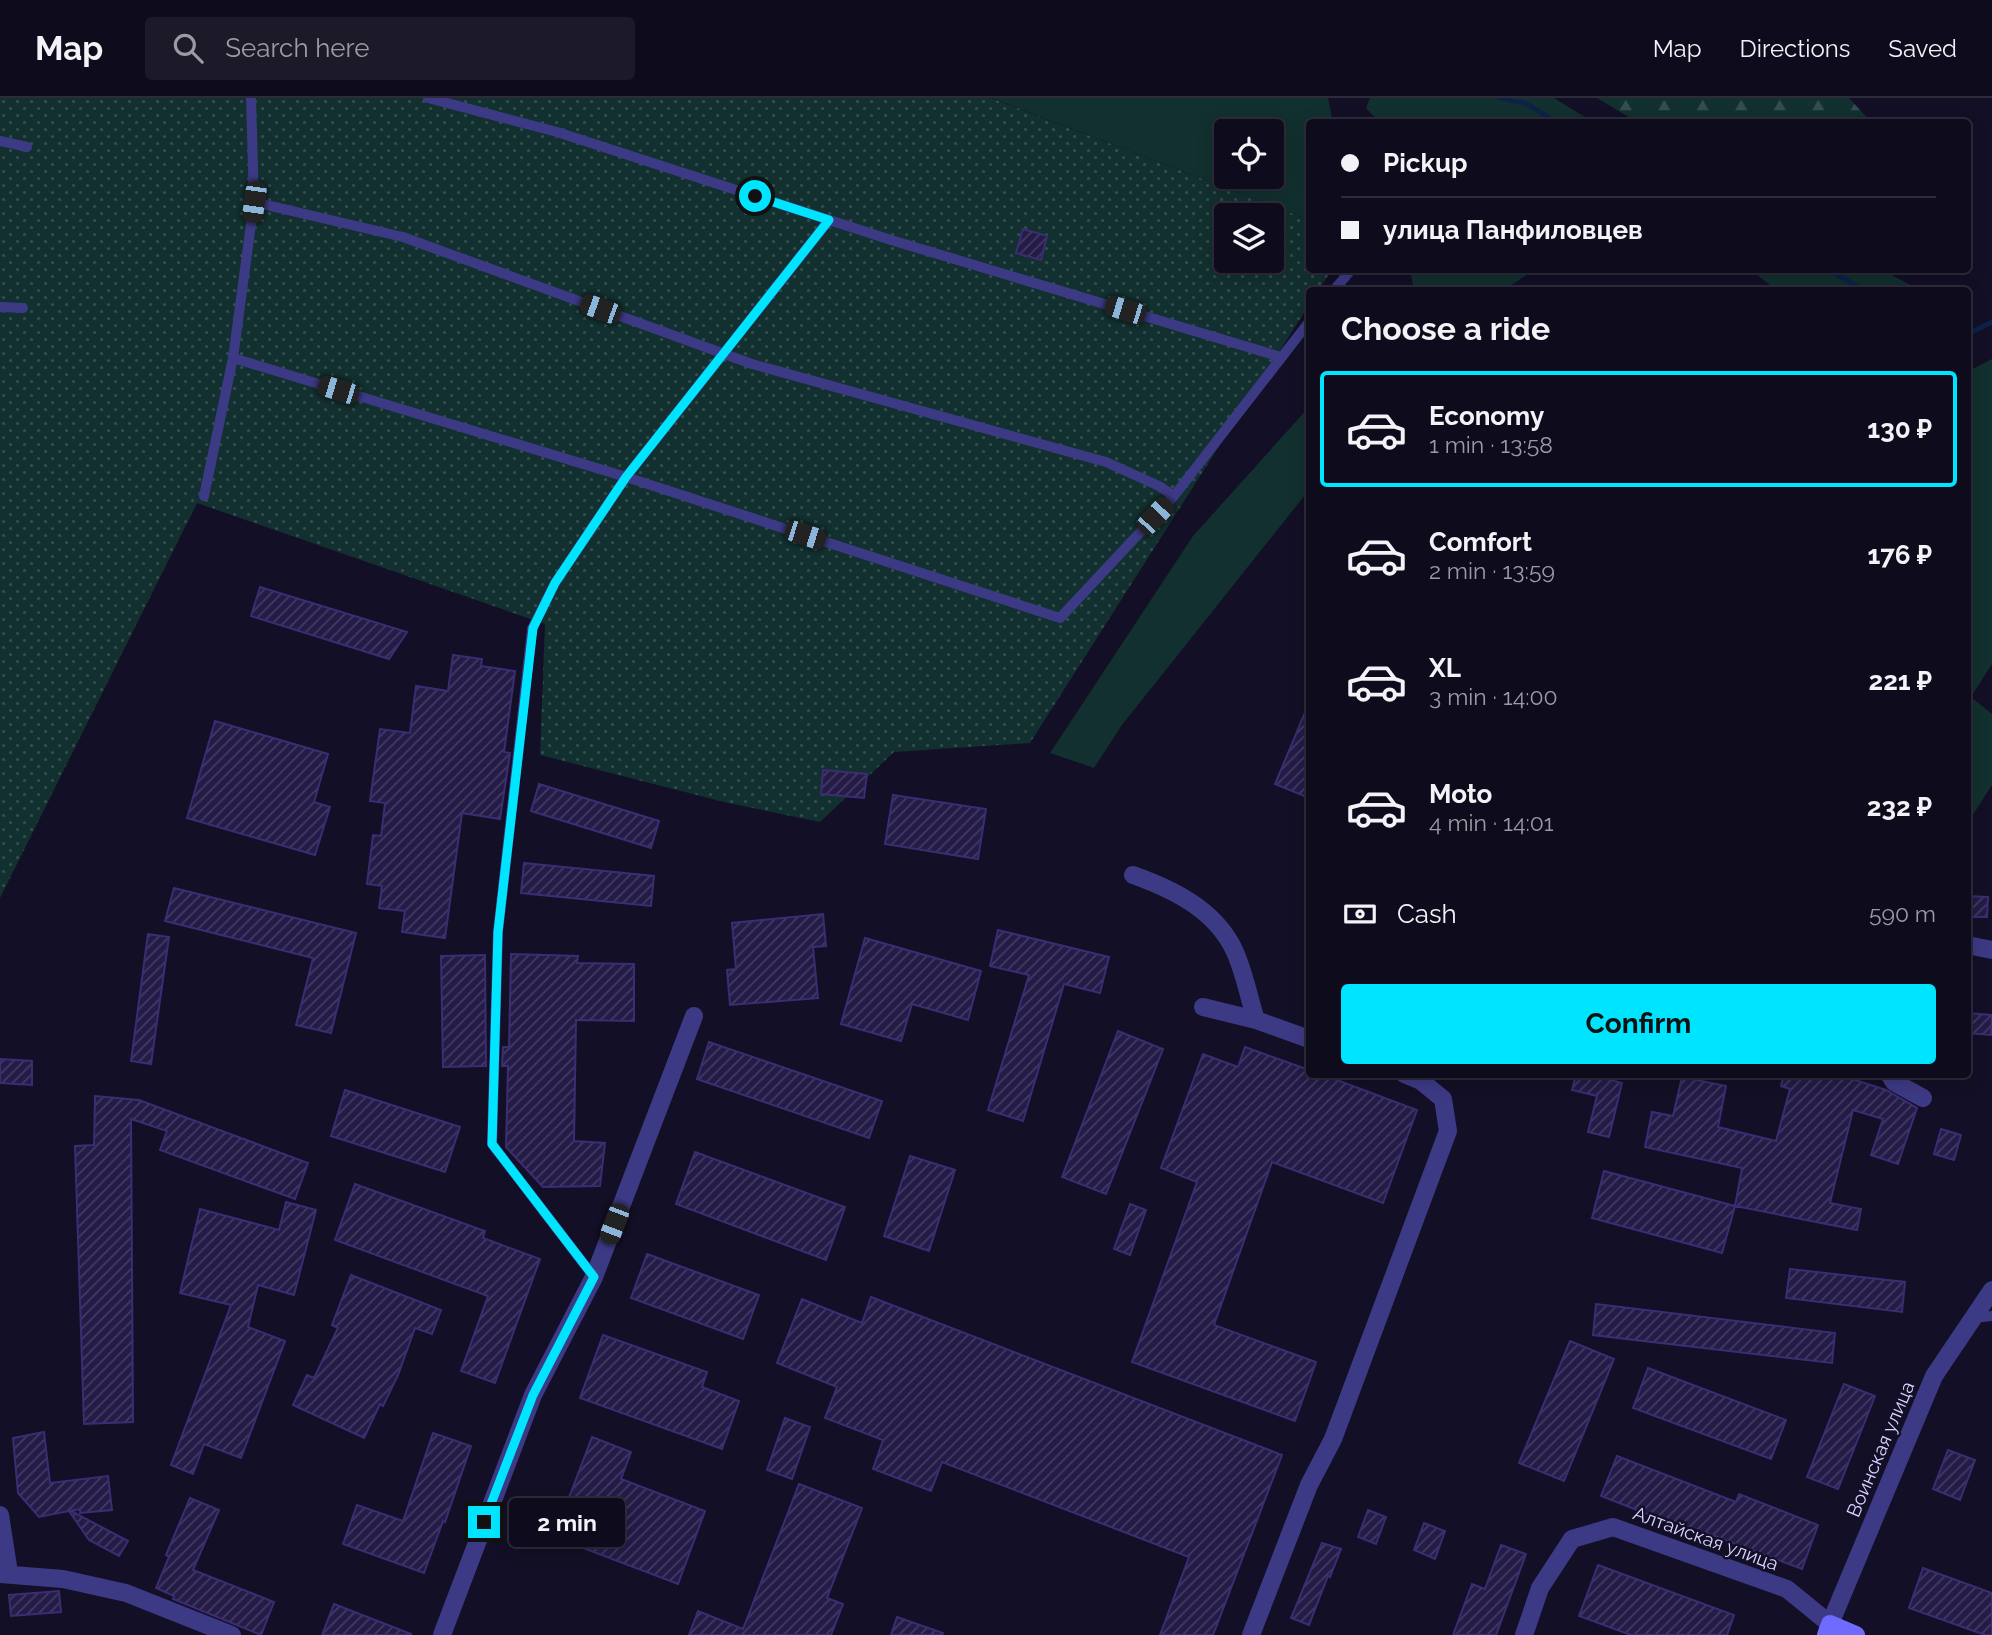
<!DOCTYPE html>
<html lang="en">
<head>
<meta charset="utf-8">
<style>
  :root { --surface:#0e0b1c; --page:#1c1929; --text:#f1f3f6; --muted:#9b9ba3; --line:#2e2b3b; --accent:#00e5ff }
  body { margin:0; font-family:Raleway,sans-serif; background:var(--page); color:var(--text); height:100vh; display:flex; flex-direction:column; font-size:26px; white-space:nowrap }
  * { box-sizing:border-box; margin:0 }
  p { font-size:23px; color:var(--muted) }
  .icon { flex:none; width:38px; height:38px; fill:none; stroke:currentColor; stroke-width:2; stroke-linecap:round; stroke-linejoin:round }
  .map { position:relative; flex:1; overflow:hidden }
  .panel { position:absolute; left:1306px; top:189px; width:665px; height:791px; display:flex; flex-direction:column; background:var(--surface); border-radius:7px; box-shadow:0 4px 18px #0003,0 0 0 2px var(--line) }
  .panel>* { flex:none }
  .banner { position:absolute; left:1306px; top:21px; width:665px; height:154px; border-radius:7px; box-shadow:0 4px 18px #0003,0 0 0 2px var(--line); display:grid; align-content:center; height:154px; padding:0 35px; background:var(--surface) }
  .controls { position:absolute; left:1214px; top:21px; display:grid; gap:14px }
  .controls a { display:grid; place-items:center; width:70px; height:70px; border-radius:7px; background:var(--surface); box-shadow:0 4px 18px #0003,0 0 0 2px var(--line); font-size:35px }
  .end { position:absolute; width:32px; height:32px; margin:-16px; border:9px solid #00e5ff; background:#111; box-shadow:0 0 0 4px #111 }
  .from { border-radius:50% }
  .bubble { position:absolute; height:49px; border-radius:7px; background:var(--surface); box-shadow:0 4px 18px #0003,0 0 0 2px var(--line); font-size:23px; font-weight:700; line-height:49px; text-align:center }
  .car { position:absolute; width:21px; height:42px; margin:-21px -10px; border-radius:9px; box-shadow:0 0 5px 2px #0007; background:linear-gradient(#222 24%,#8ab4d8 0 40%,#222 0 76%,#8ab4d8 0 86%,#222 0) }
  .banner b { display:flex; align-items:center; gap:24px; height:66px; font-size:26px }
  .banner b+b { border-top:2px solid var(--line) }
  .banner i { width:18px; height:18px; background:var(--text) }
  ul { padding:0; list-style:none }
  li { display:flex; align-items:center; gap:21px; height:116px; margin:0 14px 10px; padding:0 21px; border:4px solid transparent; border-radius:7px }
  li div { flex:1 }
  li b { display:block; font-size:26px }
  li em { font-style:normal; font-weight:700 }
  li.active { border-color:var(--accent) }
  li>.icon { width:63px; height:63px; stroke-width:1.5 }
  h2 { padding:0 35px; font-size:32px; line-height:84px }
  .pay { display:flex; align-items:center; gap:18px; height:77px; padding:0 35px; font-size:26px }
  .pay p { margin-inline-start:auto }
  .cta { display:flex; gap:14px; margin-top:auto; padding:14px 35px }
  .cta a { flex:1; height:80px; border-radius:7px; background:var(--accent); color:#111; font-size:28px; font-weight:700; line-height:80px; text-align:center }
  header { display:flex; align-items:center; gap:42px; box-sizing:border-box; height:98px; padding:0 35px; background:var(--surface); border-bottom:2px solid var(--line) }
  header strong { font-size:33px }
  nav { display:flex; gap:38px; margin-inline-start:auto; font-size:24px }
  .search { width:490px; height:63px; background:var(--page); display:flex; align-items:center; gap:18px; box-sizing:border-box; padding:0 24px; border-radius:7px; color:var(--muted); font-size:26px }
  .map>svg:first-child { display:block }
  .green { fill:#12302f; fill-rule:evenodd }
  .forest { fill:url(#forest-firs) }
  .garden { fill:url(#garden-dots); fill-rule:evenodd }
  .lines { fill:none; stroke-linecap:round; stroke-linejoin:round }
  .stream { stroke:#0c2248; stroke-width:5 }
  .building { fill:url(#building-hatch); stroke:#3b2d73; stroke-width:2 }
  .lane { stroke:#3d3a85; stroke-width:10 }
  .street { stroke:#3d3a85; stroke-width:18 }
  .secondary { stroke:#6f6bff; stroke-width:18 }
  .route { stroke:#00e5ff; stroke-width:9 }
  .labels { text-anchor:middle; dominant-baseline:central; stroke-width:5; stroke-linejoin:round; paint-order:stroke }
  .street-label { font-size:19px; fill:#d9d4ff; stroke:#130f26 }
</style>
</head>
<body>
<header>
<strong>Map</strong>
<div class="search"><svg class="icon" aria-label="search" viewBox="0 0 24 24"><circle cx="10" cy="10" r="6"/><path d="M15 15l6 6"/></svg>Search here</div>
<nav><a>Map</a><a>Directions</a><a>Saved</a></nav>
</header>
<div class="map">
<svg width="1992" height="1537" viewBox="0 0 1992 1537">
  <defs>
    <pattern id="forest-firs" width="22" height="20" patternUnits="userSpaceOnUse" patternTransform="scale(1.75)"><rect width="22" height="20" fill="#12302f"/><path d="M5 1l3.5 6h-7zM16 11l3.5 6h-7z" fill="#344d4e"/></pattern>
    <pattern id="garden-dots" width="8" height="8" patternUnits="userSpaceOnUse" patternTransform="scale(1.75)"><rect width="8" height="8" fill="#12302f"/><path d="M2 2h.1M6 6h.1" fill="none" stroke="#344d4e" stroke-width="1.8" stroke-linecap="round"/></pattern>
    <pattern id="building-hatch" width="6" height="6" patternUnits="userSpaceOnUse" patternTransform="scale(1.75)"><rect width="6" height="6" fill="#241b47"/><path d="M-1 1l2-2M0 6l6-6M5 7l2-2" fill="none" stroke="#433b63"/></pattern>
  </defs>
  <rect width="100%" height="100%" fill="#130f26"/>
  <path class="green" d="M992 0H1328L1333 24H1309V122ZM1227 33H1272V79H1227Z
    M1370 0H1554L1593 24H1379L1366 10Z
    M1410 172H1534L1504 192H1414Z
    M1751 172H1882L1920 192H1776Z
    M1992 261V566L1971 599 1992 616V687L1967 726V274Z
    M1309 309V392L1122 627 1094 670 1050 655 1193 438Z"/>
  <path class="forest" d="M1597 0H1849L1871 24H1637Z"/>
  <path class="garden" d="M0 0H991L1309 122V172H1332L1318 192H1309V207L1030 645 894 654 820 724 724 704 540 657 545 526 197 405 0 800ZM1227 117H1272V163H1227Z"/>
  <g class="lines">
    <path class="stream" d="M1500 0 1527 6 1556 24
      M1830 172 1863 192
      M1967 236 1992 224"/>
  </g>
  <path class="building" d="M1023 131 1047 138 1041 162 1016 155Z
    M260 489 407 534 389 561 251 518Z
    M453 557 482 561 481 568 515 573 504 654 510 655 500 721 462 715 445 840 402 834 405 813 379 810 382 788 367 786 373 737 381 738 385 705 370 703 380 631 410 635 416 588 448 593Z
    M1309 605V700L1275 686Z
    M215 623 328 656 314 704 330 709 315 757 187 720Z
    M823 672 867 676 864 700 821 696Z
    M539 686 659 723 651 750 531 713Z
    M893 697 986 711 978 761 885 746Z
    M524 765 654 778 651 808 521 795Z
    M174 790 356 835 331 935 296 927 313 860 165 823Z
    M1967 798 1988 799 1987 819H1967Z
    M823 816 826 848 813 849 818 900 730 907 727 872 736 871 732 825Z
    M998 832 1109 859 1100 895 1064 886 1023 1023 988 1012 1029 877 990 868Z
    M148 836 169 839 151 966 131 963Z
    M865 840 981 873 968 922 912 906 901 943 841 926Z
    M511 856 578 858 577 865 634 866V923L576 922 574 1043 605 1045 600 1088 543 1089 506 1049 508 968H502L503 949H509Z
    M485 857 486 968 443 969 441 858Z
    M1967 915 1992 917 1991 937 1967 935Z
    M1118 933 1163 951 1106 1096 1062 1079Z
    M709 944 882 1003 869 1040 697 981Z
    M1245 949 1309 972V976H1321L1417 1012 1383 1105 1272 1064 1214 1227 1316 1264 1295 1323 1132 1264 1197 1084 1161 1070 1203 956 1238 969Z
    M0 961 32 963V987L0 985Z
    M1576 976H1587L1622 985 1609 1039 1588 1034 1597 998 1572 992Z
    M1784 976H1854L1852 981 1886 992 1917 1010 1898 1066 1871 1057 1883 1021 1853 1012 1830 1105 1861 1111 1857 1132 1735 1108 1742 1070 1645 1049 1652 1014 1673 1018 1682 979 1726 988 1718 1029 1776 1043 1790 991 1781 988Z
    M345 992 460 1029 445 1074 331 1038Z
    M95 998 139 1002 308 1065 295 1101 160 1052 167 1033 131 1021 133 1324 84 1326 75 1048 94 1047Z
    M1941 1031 1961 1037 1954 1062 1934 1056Z
    M695 1054 845 1109 826 1162 676 1106Z
    M910 1058 955 1072 929 1153 884 1138Z
    M1604 1073 1735 1108 1722 1155 1592 1120Z
    M355 1086 485 1133 483 1140 540 1161 495 1285 461 1273 488 1198 335 1142Z
    M286 1104 316 1112 294 1197 258 1187 248 1229 285 1243 241 1360 204 1346 193 1376 171 1367 231 1207 180 1195 200 1111 279 1132Z
    M1130 1106 1146 1112 1130 1157 1114 1151Z
    M647 1156 759 1197 743 1241 631 1200Z
    M1790 1171 1905 1184 1902 1214 1786 1200Z
    M351 1177 441 1212 432 1236 415 1230 398 1277 383 1308 380 1306 364 1340 293 1307 307 1277 314 1280 338 1230 332 1227Z
    M871 1199 1282 1357 1213 1537H1160L1189 1459 942 1364 931 1393 873 1371 883 1342 825 1320 837 1289 777 1265 802 1201 862 1225Z
    M1596 1206 1835 1235 1832 1265 1593 1237Z
    M603 1237 707 1274 702 1289 739 1303 722 1351 580 1300Z
    M1570 1243 1614 1261 1564 1383 1519 1365Z
    M1648 1270 1786 1322 1771 1361 1633 1310Z
    M1844 1286 1875 1298 1838 1391 1807 1379Z
    M785 1320 810 1329 792 1381 767 1372Z
    M44 1334 50 1385 108 1378 112 1412 80 1415V1411L71 1413 128 1443 119 1458 89 1442 69 1413 39 1419 18 1395 13 1340Z
    M433 1335 471 1348 445 1424 443 1423 424 1475 343 1446 357 1407 403 1423Z
    M592 1339 631 1354 621 1381 705 1413 678 1486 554 1439Z
    M1948 1352 1975 1362 1960 1402 1933 1391Z
    M1617 1358 1736 1404 1739 1396 1818 1427 1802 1471 1707 1435 1706 1439 1601 1398Z
    M799 1386 862 1410 827 1500 843 1506 831 1537H689L698 1513 743 1531Z
    M190 1400 219 1412 193 1472 274 1504 261 1537 173 1501 174 1498 156 1490 169 1459 166 1457Z
    M1368 1412 1386 1419 1376 1446 1358 1439Z
    M1424 1425 1445 1433 1435 1461 1414 1452Z
    M1322 1445 1341 1451 1330 1479 1328 1478 1309 1527 1291 1520Z
    M1501 1447 1526 1456 1496 1537H1453L1472 1486 1485 1491Z
    M1598 1467 1734 1517 1727 1537H1631L1579 1518Z
    M1923 1470 1992 1495V1537H1985L1909 1510Z
    M59 1493 61 1514 11 1518 9 1497Z
    M334 1506 411 1536V1537H322Z
    M897 1519 943 1535 942 1537H891Z"/>
  <g class="lines">
    <path class="lane" d="M428 0 557 34 891 142 1281 259
      M0 43 27 49
      M254 104 403 139 752 266 1106 364 1159 388 1174 398
      M1334 192 1351 172
      M0 209 23 210
      M233 260 626 379 1060 520 1174 398 1309 224
      M204 398 233 260 254 104 251 0
      M594 1179 492 1046 498 834 532 531 555 485 626 379 829 122
      M1973 1220 1992 1218"/>
    <path class="street" d="M1133 777C1178 793 1223 816 1239 864 1246 883 1250 903 1256 922
      M1967 847 1992 852
      M1203 909 1256 922 1309 941
      M1889 976 1894 984 1923 1000
      M0 1417 9 1475
      M0 1476 63 1481 126 1495 232 1537
      M442 1537 533 1297 594 1179 694 918
      M1251 1537 1309 1387 1333 1341 1448 1033 1443 1001 1421 983 1404 976
      M1524 1537 1540 1490 1572 1441 1613 1429 1787 1491 1830 1526 1934 1278 1992 1192"/>
    <path class="secondary" d="M1826 1537 1830 1526 1856 1537"/>
  </g>
  <g class="lines">
    <path class="route" d="M484 1424 533 1297 594 1179 492 1046 498 834 533 530 555 485 626 379 829 122 755 98"/>
  </g>
  <g class="labels">
    <g class="street-label">
      <text transform="translate(1880 1351) rotate(-67)">Воинская улица</text>
      <text transform="translate(1706 1440) rotate(20)">Алтайская улица</text>
    </g>
  </g>
</svg>
<div class="controls">
<a><svg class="icon" aria-label="locate" viewBox="0 0 24 24"><circle cx="12" cy="12" r="6"/><path d="M12 2v4M12 18v4M2 12h4M18 12h4"/></svg></a>
<a><svg class="icon" aria-label="layers" viewBox="0 0 24 24"><path d="M12 4l9 5-9 5-9-5zM3 14l9 5 9-5"/></svg></a>
</div>
<i class="end from" style="left:755px;top:98px"></i>
<i class="end" style="left:484px;top:1424px"></i>
<div class="bubble" style="left:509px;top:1400px;width:116px">2 min</div>
<i class="car" style="left:254px;top:104px;rotate:188deg"></i>
<i class="car" style="left:600px;top:211px;rotate:290deg"></i>
<i class="car" style="left:1125px;top:212px;rotate:287deg"></i>
<i class="car" style="left:338px;top:292px;rotate:287deg"></i>
<i class="car" style="left:1155px;top:418px;rotate:43deg"></i>
<i class="car" style="left:805px;top:437px;rotate:108deg"></i>
<i class="car" style="left:614px;top:1126px;rotate:201deg"></i>
<div class="banner">
<b><i class="from"></i>Pickup</b>
<b><i></i>улица Панфиловцев</b>
</div>
<section class="panel">
<h2>Choose a ride</h2>
<ul>
<li class="active"><svg class="icon" aria-label="car" viewBox="0 0 24 24"><path d="M5 17H2v-5l4-1 3-4h7l3 4 3 1v5h-3M9 17h6M6 11h13"/><circle cx="7" cy="17" r="2"/><circle cx="17" cy="17" r="2"/></svg><div><b>Economy</b><p>1 min · 13:58</p></div><em>130 ₽</em></li>
<li><svg class="icon" aria-label="car" viewBox="0 0 24 24"><path d="M5 17H2v-5l4-1 3-4h7l3 4 3 1v5h-3M9 17h6M6 11h13"/><circle cx="7" cy="17" r="2"/><circle cx="17" cy="17" r="2"/></svg><div><b>Comfort</b><p>2 min · 13:59</p></div><em>176 ₽</em></li>
<li><svg class="icon" aria-label="car" viewBox="0 0 24 24"><path d="M5 17H2v-5l4-1 3-4h7l3 4 3 1v5h-3M9 17h6M6 11h13"/><circle cx="7" cy="17" r="2"/><circle cx="17" cy="17" r="2"/></svg><div><b>XL</b><p>3 min · 14:00</p></div><em>221 ₽</em></li>
<li><svg class="icon" aria-label="car" viewBox="0 0 24 24"><path d="M5 17H2v-5l4-1 3-4h7l3 4 3 1v5h-3M9 17h6M6 11h13"/><circle cx="7" cy="17" r="2"/><circle cx="17" cy="17" r="2"/></svg><div><b>Moto</b><p>4 min · 14:01</p></div><em>232 ₽</em></li>
</ul>
<div class="pay"><svg class="icon" aria-label="cash" viewBox="0 0 24 24"><path d="M3 7h18v10H3z"/><circle cx="12" cy="12" r="2"/></svg>Cash<p>590 m</p></div>
<div class="cta"><a>Confirm</a></div>
</section>
</div>
</body>
</html>
